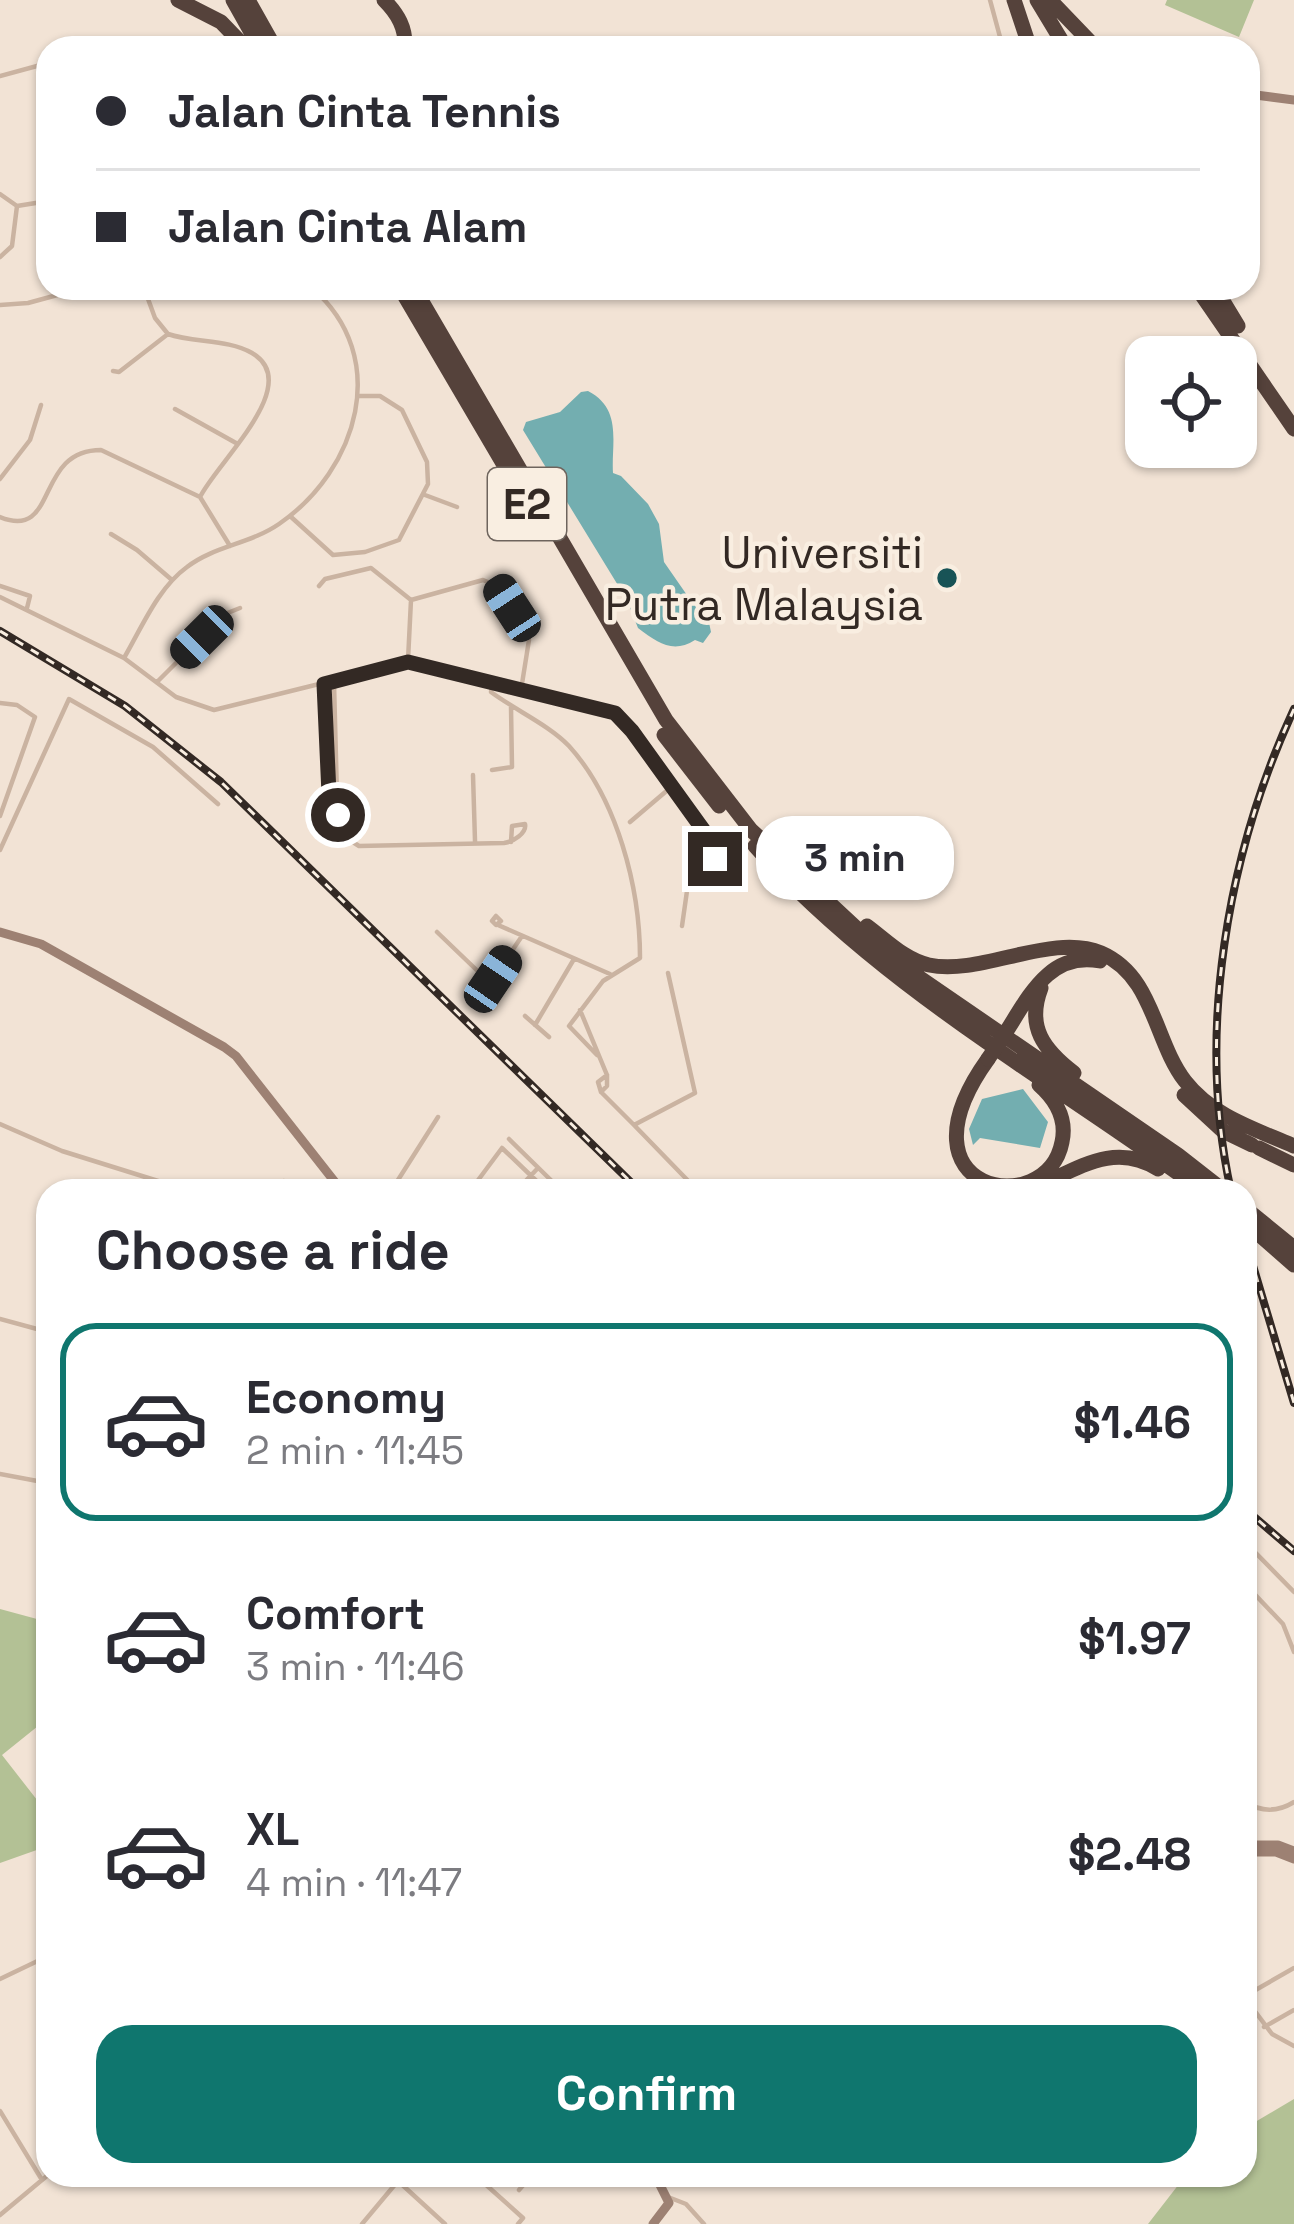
<!DOCTYPE html>
<html lang="en">
<head>
<meta charset="utf-8">
<style>
  :root { --surface:#fff; --page:#f7f7f7; --text:#2b2b33; --muted:#7c7c81; --line:#e1e1e2; --accent:#0f766e }
  body { margin:0; font-family:"Space Grotesk",sans-serif; background:var(--page); color:var(--text); height:100vh; display:flex; flex-direction:column; font-size:45px; white-space:nowrap }
  * { box-sizing:border-box; margin:0 }
  p { font-size:39px; color:var(--muted) }
  .icon { flex:none; width:66px; height:66px; fill:none; stroke:currentColor; stroke-width:2; stroke-linecap:round; stroke-linejoin:round }
  .map { position:relative; flex:1; overflow:hidden }
  .drawer { position:absolute; left:36px; top:1179px; width:1221px; height:1008px; display:flex; flex-direction:column; background:var(--surface); border-radius:36px; box-shadow:0 3px 9px #0004 }
  .drawer>* { flex:none }
  .hud { position:absolute; left:36px; top:36px; width:1224px; height:264px; border-radius:36px; box-shadow:0 3px 9px #0004; display:grid; align-content:center; height:264px; padding:0 60px; background:var(--surface) }
  .tools { position:absolute; left:1125px; top:336px; display:grid; gap:24px }
  .tools a { display:grid; place-items:center; width:132px; height:132px; border-radius:24px; background:var(--surface); box-shadow:0 3px 9px #0004; font-size:60px }
  .end { position:absolute; width:54px; height:54px; margin:-27px; border:15px solid #332924; background:#fff; box-shadow:0 0 0 6px #fff }
  .from { border-radius:50% }
  .bubble { position:absolute; height:84px; border-radius:36px; background:var(--surface); box-shadow:0 3px 9px #0004; font-size:39px; font-weight:700; line-height:84px; text-align:center }
  .car { position:absolute; width:36px; height:72px; margin:-36px -18px; border-radius:15px; box-shadow:0 0 9px 3px #0007; background:linear-gradient(#222 24%,#8ab4d8 0 40%,#222 0 76%,#8ab4d8 0 86%,#222 0) }
  .hud b { display:flex; align-items:center; gap:42px; height:114px; font-size:45px }
  .hud b+b { border-top:3px solid var(--line) }
  .hud i { width:30px; height:30px; background:var(--text) }
  ul { padding:0; list-style:none }
  li { display:flex; align-items:center; gap:36px; height:198px; margin:0 24px 18px; padding:0 36px; border:6px solid transparent; border-radius:36px }
  li div { flex:1 }
  li b { display:block; font-size:45px }
  li em { font-style:normal; font-weight:700 }
  li.active { border-color:var(--accent) }
  li>.icon { width:108px; height:108px; stroke-width:1.5 }
  h2 { padding:0 60px; font-size:54px; line-height:144px }
  .cta { display:flex; gap:24px; margin-top:auto; padding:24px 60px }
  .cta a { flex:1; height:138px; border-radius:36px; background:var(--accent); color:#fff; font-size:48px; font-weight:700; line-height:138px; text-align:center }
  .map>svg:first-child { display:block }
  .green { fill:#b3c195 }
  .water { fill:#73aeb0 }
  .lines { fill:none; stroke-linecap:round; stroke-linejoin:round }
  .street { stroke:#cab3a1; stroke-width:4.5 }
  .secondary { stroke:#9d8173; stroke-width:9 }
  .highway { stroke:#55423b; stroke-width:15 }
  .rail-casing { stroke:#332924; stroke-width:8 }
  .rail { stroke:#f9eee1; stroke-width:3; stroke-dasharray:9; stroke-linecap:butt }
  .highway-bridge { stroke:#55423b; stroke-width:15 }
  .route { stroke:#332924; stroke-width:15 }
  .poi-dot { fill:#185356; stroke:#f9eee1; stroke-width:4.5 }
  .labels { text-anchor:middle; dominant-baseline:central; stroke-width:9; stroke-linejoin:round; paint-order:stroke }
  .shield { fill:#f9eee1; stroke:#6e645d; stroke-width:3 }
  .shield-label { font-size:42px; font-weight:bold; fill:#332924 }
  .poi-label { font-size:45px; fill:#332924; stroke:#f9eee1; text-anchor:end }
</style>
</head>
<body>
<div class="map">
<svg width="1294" height="2224" viewBox="0 0 1294 2224">
  <rect width="100%" height="100%" fill="#f2e3d5"/>
  <path class="green" d="M1167 0H1254L1239 37 1165 5Z
    M0 1609 48 1622V1718L2 1755 48 1814V1846L0 1863Z
    M1294 2099V2224H1148L1186 2175H1245V2128Z"/>
  <path class="water" d="M588 391C623 409 611 444 613 473L621 476 648 504 659 524 664 562 689 598 707 613 711 632 703 643 695 640C673 654 658 643 638 628L627 600 523 430 526 422 560 412 581 392Z
    M1023 1089 1048 1122 1040 1148 980 1138 973 1145 969 1129 982 1099Z"/>
  <g class="lines">
    <path class="street" d="M990 0 1003 48
      M101 48 118 44 148 48
      M0 76 48 63
      M0 194 17 206 48 201
      M0 257 12 246 17 206
      M144 288 155 318 168 334C194 343 228 339 252 353 305 384 217 462 200 497
      M0 305 28 303 83 288
      M113 371 119 372 168 334
      M175 409 236 443
      M0 479 30 440 41 405
      M425 495 457 507
      M290 516 333 555 365 552 399 540 428 484 427 462 402 410 380 396H360
      M0 517C59 541 34 450 101 450L200 497 230 546
      M111 534 137 550 172 580
      M0 586 30 596 27 608
      M319 586 325 579 371 568 411 600
      M0 597 124 658 176 697 214 710 408 662 615 713 632 731 717 849 715 859 687 891 682 926
      M124 658C142 627 158 588 187 567 214 546 250 544 279 524 358 470 392 357 312 288
      M408 660 411 600 483 580 499 587 529 640 521 690
      M157 682 225 614 240 608
      M334 683 338 834
      M324 684 330 816 334 830 359 846 504 843C513 842 527 833 525 824L512 826 511 842
      M492 684 491 692C515 710 549 725 569 746 617 799 640 887 640 958L603 981 569 1026 597 1055
      M0 703 17 705 35 717 0 816
      M492 770 512 767 511 707
      M473 775 475 841
      M630 822 670 788
      M0 850 69 699 153 747 218 804
      M496 916 501 921 496 925 492 921Z
      M498 925 610 974
      M437 932 488 981 493 979 522 936
      M580 1010 607 1075V1086L601 1092 634 1125 695 1093 668 973
      M525 1016 549 1037
      M535 1025 574 959
      M601 1092 598 1082 607 1075
      M0 1124 62 1151 190 1191
      M634 1125 698 1191
      M509 1139 562 1191
      M279 1191 284 1181
      M391 1191 438 1117
      M470 1191 502 1148 547 1191
      M516 1191 538 1168
      M0 1319 48 1332
      M0 1474 48 1483
      M1245 1542 1294 1592
      M1245 1584 1283 1624 1294 1652
      M1245 1802C1261 1812 1278 1812 1294 1802
      M0 1979 48 1956
      M1245 1996 1294 1968
      M1245 1998 1272 2034 1294 2046
      M1264 2027 1294 2010
      M0 2111 42 2180
      M475 2175 523 2218 518 2224
      M398 2181 445 2224
      M519 2190 532 2175
      M668 2197 686 2204 704 2224
      M0 2215 48 2175
      M362 2224 403 2175"/>
    <path class="secondary" d="M1248 94 1294 100
      M0 932 41 944 224 1047 236 1056 342 1191
      M1245 1845H1278L1294 1851
      M1245 1852H1276L1294 1859
      M653 2224 669 2203 655 2175"/>
    <path class="highway" d="M178 0 221 22 246 48
      M233 0 260 48
      M248 0 275 48
      M384 0C398 14 406 28 405 48
      M1014 0 1030 48
      M1037 0 1066 48
      M1050 0 1096 48
      M400 288 517 487
      M414 288 666 720 751 830 882 952 1178 1155 1224 1191
      M1197 288 1294 429
      M1215 288 1238 326
      M664 735 719 806
      M755 846C882 988 1050 1079 1203 1191
      M867 926C886 940 905 960 929 965 981 976 1052 932 1101 953 1154 976 1154 1041 1185 1081 1212 1116 1255 1129 1294 1146
      M1041 988C1026 1027 1044 1050 1074 1073
      M1006 1032C1029 996 1050 951 1100 961
      M988 1059C891 1194 1047 1221 1062 1142 1067 1119 1056 1100 1039 1085
      M1184 1095 1223 1131 1252 1145
      M1259 1148 1294 1165
      M1036 1187C1078 1169 1114 1141 1158 1169
      M1245 1208 1294 1248
      M1245 1222 1294 1265"/>
    <defs>
      <path id="rail" d="M0 631 125 706 221 782 640 1191
        M1231 1191C1196 1033 1227 854 1294 709
        M1245 1239 1294 1403
        M1245 1509 1294 1551"/>
    </defs>
    <use href="#rail" class="rail-casing"/>
    <use href="#rail" class="rail"/>
    <path class="highway-bridge" d="M988 1059 1006 1032"/>
  </g>
  <g class="lines">
    <path class="route" d="M338 815 330 816 324 684 408 662 615 713 632 731 717 849 715 859"/>
  </g>
  <circle class="poi-dot" cx="947" cy="578" r="12"/>
  <g class="labels">
    <rect class="shield" x="488" y="468" width="78" height="72" rx="9"/>
    <g class="shield-label">
      <text x="527" y="504">E2</text>
    </g>
    <g class="poi-label">
      <text x="923" y="552">Universiti<tspan x="923" dy="52">Putra Malaysia</tspan></text>
    </g>
  </g>
</svg>
<div class="tools">
<a><svg class="icon" aria-label="locate" viewBox="0 0 24 24"><circle cx="12" cy="12" r="6"/><path d="M12 2v4M12 18v4M2 12h4M18 12h4"/></svg></a>
</div>
<i class="end from" style="left:338px;top:815px"></i>
<i class="end" style="left:715px;top:859px"></i>
<div class="bubble" style="left:756px;top:816px;width:198px">3 min</div>
<i class="car" style="left:512px;top:608px;rotate:327deg"></i>
<i class="car" style="left:202px;top:637px;rotate:225deg"></i>
<i class="car" style="left:493px;top:979px;rotate:34deg"></i>
<div class="hud">
<b><i class="from"></i>Jalan Cinta Tennis</b>
<b><i></i>Jalan Cinta Alam</b>
</div>
<section class="drawer">
<h2>Choose a ride</h2>
<ul>
<li class="active"><svg class="icon" aria-label="car" viewBox="0 0 24 24"><path d="M5 17H2v-5l4-1 3-4h7l3 4 3 1v5h-3M9 17h6M6 11h13"/><circle cx="7" cy="17" r="2"/><circle cx="17" cy="17" r="2"/></svg><div><b>Economy</b><p>2 min · 11:45</p></div><em>$1.46</em></li>
<li><svg class="icon" aria-label="car" viewBox="0 0 24 24"><path d="M5 17H2v-5l4-1 3-4h7l3 4 3 1v5h-3M9 17h6M6 11h13"/><circle cx="7" cy="17" r="2"/><circle cx="17" cy="17" r="2"/></svg><div><b>Comfort</b><p>3 min · 11:46</p></div><em>$1.97</em></li>
<li><svg class="icon" aria-label="car" viewBox="0 0 24 24"><path d="M5 17H2v-5l4-1 3-4h7l3 4 3 1v5h-3M9 17h6M6 11h13"/><circle cx="7" cy="17" r="2"/><circle cx="17" cy="17" r="2"/></svg><div><b>XL</b><p>4 min · 11:47</p></div><em>$2.48</em></li>
</ul>
<div class="cta"><a>Confirm</a></div>
</section>
</div>
</body>
</html>
